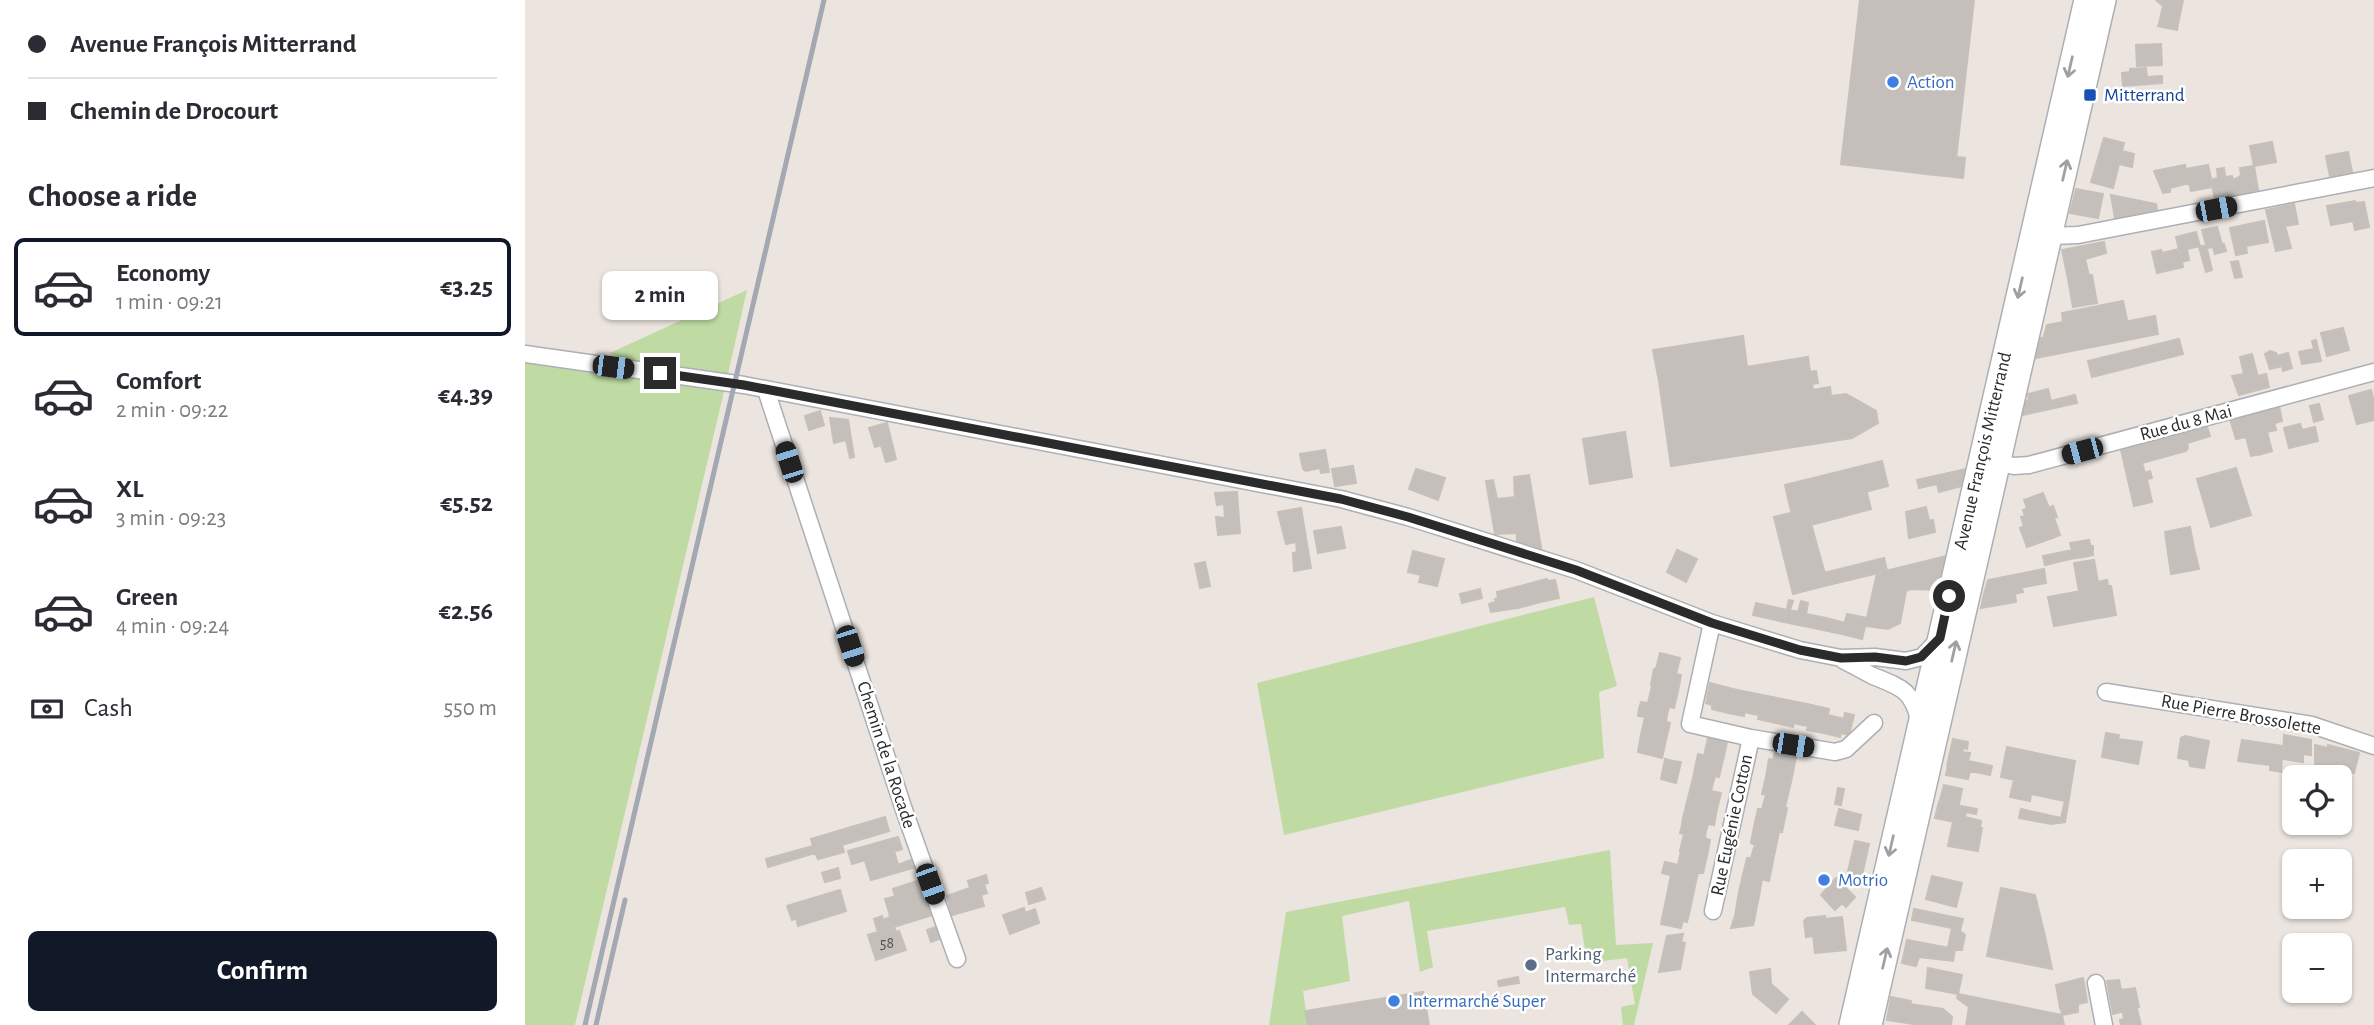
<!DOCTYPE html>
<html lang="en">
<head>
<meta charset="utf-8">
<style>
  :root { --surface:#fff; --page:#f7f7f7; --text:#2b2b33; --muted:#7c7c81; --line:#e1e1e2; --accent:#111827 }
  body { margin:0; font-family:"Alegreya Sans",sans-serif; background:var(--page); color:var(--text); height:100vh; display:flex; flex-direction:column; font-size:26px; white-space:nowrap }
  * { box-sizing:border-box; margin:0 }
  p { font-size:23px; color:var(--muted) }
  .icon { flex:none; width:38px; height:38px; fill:none; stroke:currentColor; stroke-width:2; stroke-linecap:round; stroke-linejoin:round }
  .map { position:relative; flex:1; overflow:hidden }
  .details { display:flex; flex-direction:column; background:var(--surface); width:525px }
  .details>* { flex:none }
  .guide { display:grid; align-content:center; height:154px; padding:0 28px; background:var(--surface) }
  .buttons { position:absolute; left:1757px; top:765px; display:grid; gap:14px }
  .buttons a { display:grid; place-items:center; width:70px; height:70px; border-radius:10px; background:var(--surface); box-shadow:0 2px 5px #0004; font-size:35px }
  .end { position:absolute; width:32px; height:32px; margin:-16px; border:9px solid #2b2b2b; background:#fff; box-shadow:0 0 0 4px #fff }
  .from { border-radius:50% }
  .bubble { position:absolute; height:49px; border-radius:10px; background:var(--surface); box-shadow:0 2px 5px #0004; font-size:23px; font-weight:700; line-height:49px; text-align:center }
  .car { position:absolute; width:21px; height:42px; margin:-21px -10px; border-radius:9px; box-shadow:0 0 5px 2px #0007; background:linear-gradient(#222 24%,#8ab4d8 0 40%,#222 0 76%,#8ab4d8 0 86%,#222 0) }
  .guide b { display:flex; align-items:center; gap:24px; height:66px; font-size:26px }
  .guide b+b { border-top:2px solid var(--line) }
  .guide i { width:18px; height:18px; background:var(--text) }
  ul { padding:0; list-style:none }
  li { display:flex; align-items:center; gap:21px; height:98px; margin:0 14px 10px; padding:0 14px; border:4px solid transparent; border-radius:10px }
  li div { flex:1 }
  li b { display:block; font-size:26px }
  li em { font-style:normal; font-weight:700 }
  li.active { border-color:var(--accent) }
  li>.icon { width:63px; height:63px; stroke-width:1.5 }
  h2 { padding:0 28px; font-size:32px; line-height:84px }
  .pay { display:flex; align-items:center; gap:18px; height:77px; padding:0 28px; font-size:26px }
  .pay p { margin-inline-start:auto }
  .button { display:flex; gap:14px; margin-top:auto; padding:14px 28px }
  .button a { flex:1; height:80px; border-radius:10px; background:var(--accent); color:#fff; font-size:28px; font-weight:700; line-height:80px; text-align:center }
  main { display:flex; flex:1; min-height:0 }
  .map>svg:first-child { display:block }
  .green { fill:#bfdba3 }
  .building { fill:#c4bfbb; stroke:#c7c0b9; stroke-width:2 }
  .lines { fill:none; stroke-linecap:round; stroke-linejoin:round }
  .minor-casing { stroke:#acafb6; stroke-width:19 }
  .secondary-casing { stroke:#acafb6; stroke-width:26 }
  .minor { stroke:#fff; stroke-width:16 }
  .secondary { stroke:#fff; stroke-width:23 }
  .rail { stroke:#a3a8b3; stroke-width:5 }
  .oneway { stroke:#a0a0a0 }
  .route { stroke:#2b2b2b; stroke-width:9 }
  .shop-dot { fill:#3f7fe0; stroke:#fff; stroke-width:2.5 }
  .transit-dot { fill:#1a4fb4; stroke:#fff; stroke-width:2.5 }
  .service-dot { fill:#5c6f8a; stroke:#fff; stroke-width:2.5 }
  .labels { text-anchor:middle; dominant-baseline:central; stroke-width:5; stroke-linejoin:round; paint-order:stroke }
  .number-label { font-size:16px; fill:#51504f }
  .shop-label { font-size:19px; fill:#366cbe; stroke:#fff; text-anchor:start }
  .transit-label { font-size:19px; fill:#164399; stroke:#fff; text-anchor:start }
  .street-label { font-size:19px; fill:#2b2b2b; stroke:#fff }
  .service-label { font-size:19px; fill:#4e5e75; stroke:#fff; text-anchor:start }
</style>
</head>
<body>
<main>
<section class="details">
<div class="guide">
<b><i class="from"></i>Avenue François Mitterrand</b>
<b><i></i>Chemin de Drocourt</b>
</div>
<h2>Choose a ride</h2>
<ul>
<li class="active"><svg class="icon" aria-label="car" viewBox="0 0 24 24"><path d="M5 17H2v-5l4-1 3-4h7l3 4 3 1v5h-3M9 17h6M6 11h13"/><circle cx="7" cy="17" r="2"/><circle cx="17" cy="17" r="2"/></svg><div><b>Economy</b><p>1 min · 09:21</p></div><em>€3.25</em></li>
<li><svg class="icon" aria-label="car" viewBox="0 0 24 24"><path d="M5 17H2v-5l4-1 3-4h7l3 4 3 1v5h-3M9 17h6M6 11h13"/><circle cx="7" cy="17" r="2"/><circle cx="17" cy="17" r="2"/></svg><div><b>Comfort</b><p>2 min · 09:22</p></div><em>€4.39</em></li>
<li><svg class="icon" aria-label="car" viewBox="0 0 24 24"><path d="M5 17H2v-5l4-1 3-4h7l3 4 3 1v5h-3M9 17h6M6 11h13"/><circle cx="7" cy="17" r="2"/><circle cx="17" cy="17" r="2"/></svg><div><b>XL</b><p>3 min · 09:23</p></div><em>€5.52</em></li>
<li><svg class="icon" aria-label="car" viewBox="0 0 24 24"><path d="M5 17H2v-5l4-1 3-4h7l3 4 3 1v5h-3M9 17h6M6 11h13"/><circle cx="7" cy="17" r="2"/><circle cx="17" cy="17" r="2"/></svg><div><b>Green</b><p>4 min · 09:24</p></div><em>€2.56</em></li>
</ul>
<div class="pay"><svg class="icon" aria-label="cash" viewBox="0 0 24 24"><path d="M3 7h18v10H3z"/><circle cx="12" cy="12" r="2"/></svg>Cash<p>550 m</p></div>
<div class="button"><a>Confirm</a></div>
</section>
<div class="map">
<svg width="1849" height="1025" viewBox="0 0 1849 1025">
  <rect width="100%" height="100%" fill="#ebe4df"/>
  <path class="green" d="M222 290 203 374 101 361 85 353Z
    M0 361 199 391 50 1025H0Z
    M1069 597 1092 686 1074 692 1079 758 759 835 732 683Z
    M1085 850 1091 945 1128 943 1109 1025H1098L1096 1007 1110 1004 1102 958 1062 963 1056 924 1044 925 1040 907 902 931 908 967 895 972 884 901 817 916 825 981 778 991 783 1025H744L761 912Z"/>
  <path class="building" d="M1335 0H1421L1401 174 1316 164Z
    M1421 0H1449L1429 177 1401 174Z
    M1631 0H1658L1653 24H1634L1638 6Z
    M1634 24H1653L1652 30 1633 26Z
    M1636 44 1637 65 1612 66 1611 45Z
    M1621 68 1622 77 1637 76V83L1598 86 1597 73 1605 72V69Z
    M1579 138 1599 143 1597 151 1609 154 1607 167 1594 164 1588 188 1566 182Z
    M1747 142 1751 162 1729 166 1725 146Z
    M1823 152 1827 172 1805 176 1801 156Z
    M1431 157 1440 158 1438 178 1429 177Z
    M1660 165 1664 183 1645 188V192L1638 193 1629 171Z
    M1683 165 1688 187 1676 189 1672 167Z
    M1729 166 1733 190 1711 195 1708 180 1716 176 1715 168Z
    M1672 167 1676 189 1666 191 1661 169Z
    M1699 168 1700 177 1707 176 1711 195 1690 199 1686 180 1693 178 1692 169Z
    M1551 189 1578 194 1573 218 1545 213Z
    M1586 195 1631 204 1632 210 1590 218Z
    M1830 201 1831 203 1839 202 1844 227 1830 230 1828 221 1806 225 1802 206Z
    M1769 204 1773 224 1760 226 1766 248 1751 251 1741 210Z
    M1739 221 1743 242 1721 246 1722 253 1711 255 1705 228Z
    M1692 227 1697 244H1699L1701 251 1690 254 1688 247 1682 248 1677 230Z
    M1671 232 1675 246 1662 249 1664 260 1657 262 1651 237Z
    M1579 242 1581 253 1560 259 1564 276 1543 279 1537 250Z
    M1681 245 1687 270 1681 272 1674 247Z
    M1654 249 1658 267 1632 273 1627 252 1636 250 1637 253Z
    M1713 261 1717 277 1710 278 1706 262Z
    M1567 275 1572 303 1548 307 1543 279Z
    M1598 301 1602 320 1519 336 1522 325 1538 322 1537 313Z
    M1630 316 1633 334 1567 347 1563 329Z
    M1818 328 1824 350 1802 356 1796 333Z
    M1563 329 1567 347 1511 358 1516 338Z
    M1218 336 1222 367 1134 381 1128 350Z
    M1654 339 1658 354 1567 377 1563 361Z
    M1791 340 1796 361 1777 364 1774 352 1789 349 1787 341Z
    M1745 351 1751 353 1752 356 1763 353 1767 368 1758 371 1757 366 1745 369 1740 354Z
    M1727 354 1736 389 1714 395 1707 376 1719 374 1715 357Z
    M1283 357 1285 372 1291 371 1293 383 1287 384 1288 390 1305 387 1306 396 1321 394 1351 411 1353 423 1327 438 1146 466 1134 381Z
    M1741 374 1744 387 1736 389 1733 376Z
    M1523 389 1526 401 1550 395 1552 403 1498 415 1501 401 1504 400 1503 394Z
    M1846 390 1849 401V420L1832 424 1824 396Z
    M1794 404 1798 419 1789 422 1785 406Z
    M1754 406 1757 421 1750 423 1746 409Z
    M1746 409 1751 430 1742 432 1747 451 1733 455 1723 415Z
    M295 411 299 425 290 428 286 414Z
    M286 414 290 428 284 430 280 416Z
    M1723 415 1733 454 1726 456 1721 437 1711 439 1705 419Z
    M305 418 323 420 329 457 325 458 321 440 309 443Z
    M362 423 371 459 361 462 356 445 350 447 344 428Z
    M1775 424 1777 430 1790 427 1793 441 1764 448 1759 428Z
    M1682 427 1685 436 1662 443 1663 448 1661 451 1617 463 1620 473 1625 471 1627 478 1622 479 1627 502 1609 506 1596 450Z
    M1100 432 1107 477 1065 484 1058 439Z
    M800 450 804 472 796 473 795 468 781 471 778 469 775 454Z
    M1357 461 1363 486 1266 511 1260 485Z
    M828 466 831 483 810 486 807 469Z
    M1711 468 1726 515 1686 527 1672 479Z
    M891 469 920 478 913 500 884 489Z
    M1441 469 1437 486 1414 492 1412 484 1394 488 1392 480Z
    M1004 475 1017 553 992 542 989 477Z
    M968 480 972 499 990 497 992 533 970 534 961 481Z
    M712 492 715 533 693 535 691 517 700 518 699 504 692 505 690 493Z
    M1342 493 1346 509 1286 525 1282 509Z
    M1518 493 1524 508 1528 506 1532 517 1525 519 1529 529 1525 530 1528 538 1502 547 1495 528 1499 526 1496 517 1500 516 1498 510 1502 508 1499 500Z
    M1401 507 1404 521 1408 520 1410 532 1384 538 1381 512Z
    M776 508 786 568 769 571 768 553 772 552 771 542 761 544 753 512Z
    M1282 509 1303 585 1268 594 1249 517Z
    M1529 518 1535 535 1528 538 1525 530 1529 529 1525 519Z
    M816 527 820 548 793 553 789 531Z
    M1665 527 1669 548 1643 553 1640 532Z
    M1564 540 1566 547 1547 550 1545 543Z
    M1568 546V555L1559 557 1557 549Z
    M1669 548 1674 569 1646 574 1643 553Z
    M1557 549 1559 557 1545 559 1543 551Z
    M1152 550 1172 559 1161 582 1142 572Z
    M888 551 919 559 912 586 894 582 896 575 883 572Z
    M1543 551 1545 559 1520 565 1518 556Z
    M1421 556 1413 590 1385 589 1381 591 1375 623 1363 629 1348 627 1351 614 1343 613 1352 573Z
    M1359 558 1362 571 1303 585 1299 573Z
    M1569 560 1573 582 1582 580 1583 586 1554 591 1549 563Z
    M680 562 685 586 675 588 670 564Z
    M1519 569 1521 583 1459 594 1463 580Z
    M1022 579 1023 581 1030 580 1034 598 1015 602 1010 582Z
    M1010 582 1015 602 993 608 988 588Z
    M1583 586H1586L1591 615 1529 626 1523 597Z
    M988 588 991 598 982 600 983 604 974 606 970 599 973 598 972 592Z
    M1497 588 1498 592 1490 594 1491 602 1456 608 1459 594Z
    M955 589 957 598 937 603 935 594Z
    M991 598 993 608 966 612 964 604 973 601 974 606 983 604 982 600Z
    M1264 600 1268 601 1265 610 1273 612 1276 601 1283 603 1279 626 1259 622Z
    M1231 603 1262 610 1259 622 1228 615Z
    M1343 613 1351 614 1348 627 1340 626 1337 639 1317 634 1322 614 1342 618Z
    M1281 614 1301 618 1298 630 1279 626Z
    M1301 618 1320 623 1317 634 1298 630Z
    M1135 653 1155 658 1151 674 1156 675 1153 691 1134 687 1137 670 1131 669Z
    M1129 669 1137 670 1134 687 1126 685Z
    M1185 683 1208 689 1203 713 1187 709V705L1181 703Z
    M1127 686 1153 691 1149 708 1144 707 1142 715 1114 709 1116 702 1123 703Z
    M1208 689 1232 694 1228 714 1220 712 1219 716 1203 713Z
    M1232 694 1257 699 1251 723 1233 719 1234 715 1228 714Z
    M1257 699 1282 704 1277 725 1269 723 1268 727 1251 723Z
    M1282 704 1304 709 1299 733 1282 730 1283 726 1277 725Z
    M1114 709 1142 715 1141 722 1145 723 1141 740 1116 735 1120 717 1113 716Z
    M1320 713 1329 715 1324 735 1316 733 1315 737 1299 733 1303 715 1319 719Z
    M1581 733 1594 735 1593 739 1617 742 1613 764 1577 757Z
    M1116 735 1141 740 1137 758 1113 752Z
    M1759 735 1786 740V755L1778 754V762L1758 759Z
    M1660 736 1684 741 1679 768 1665 766 1664 760 1653 758 1656 738Z
    M1183 738 1202 742 1198 760 1179 756Z
    M1428 739 1443 742 1442 749 1438 748 1437 752 1445 753 1443 761 1467 766 1465 775 1422 766Z
    M1717 740 1758 746 1756 772 1745 770V765L1713 761Z
    M1790 745 1803 748V745L1834 753 1829 773 1799 764 1795 777H1790Z
    M1482 747 1550 761 1545 792 1476 777Z
    M1250 752 1271 757 1266 782 1241 777 1244 759 1248 760Z
    M1173 754 1198 760 1194 777 1190 776 1188 783 1168 778Z
    M1140 759 1148 761 1143 781 1136 779Z
    M1148 761 1156 762 1151 783 1143 781Z
    M1423 766 1445 771 1443 779 1421 775Z
    M1241 777 1266 782 1260 807 1239 802 1241 795 1237 794Z
    M1168 778 1188 783 1186 791 1196 793 1192 809 1162 802Z
    M1489 780 1545 792 1540 822 1526 824 1494 818 1496 809 1536 818 1540 801 1506 794 1505 801 1485 797Z
    M1419 785 1437 789 1434 804 1415 800Z
    M1313 788 1319 789 1316 805 1310 804Z
    M1162 802 1174 805 1170 820 1158 818Z
    M1239 802 1262 808 1257 832 1229 827 1233 809H1237Z
    M1414 802 1452 809 1451 814 1441 812 1440 817 1456 821 1455 827 1410 818Z
    M1174 805 1192 809 1189 825 1183 824 1181 831 1157 825 1158 818 1170 820Z
    M1314 809 1336 815 1333 830 1310 825Z
    M360 817 364 831 243 867 241 859 288 846 286 839Z
    M1428 822 1457 828 1453 851 1423 846Z
    M1157 825 1181 831 1180 838 1185 840 1182 856 1155 851 1159 834 1155 833Z
    M1229 827 1254 832 1249 856 1228 851 1230 845 1226 843Z
    M373 837 377 849 327 864 323 851Z
    M1330 841 1344 844 1336 880 1322 876Z
    M317 845 319 852 293 859 290 853Z
    M369 851 373 865 388 859 391 867 346 880 340 861Z
    M1156 851 1182 856 1178 873H1173L1171 881 1137 873 1140 862 1153 865Z
    M1228 851 1249 856 1244 881 1218 875 1222 858H1226Z
    M313 868 315 878 300 882 297 873Z
    M461 875 463 883 459 884 462 893 456 895 459 906 427 915 422 896 445 888 443 881Z
    M1146 875 1171 881 1166 905 1141 900Z
    M1218 875 1237 879 1234 896 1214 892Z
    M1407 876 1437 883 1431 907 1401 899Z
    M1311 878 1330 897 1321 907 1317 903 1310 910 1296 895Z
    M395 880 398 888 370 896 368 889Z
    M516 888 520 899 504 904 501 893Z
    M1476 888 1510 895 1520 936 1468 926Z
    M398 889 402 900 364 912 360 899Z
    M315 890 321 911 273 926 271 918 267 920 262 906Z
    M1214 892 1234 896 1229 921 1210 916Z
    M402 900 407 915 353 932 349 919 357 916 358 920 365 917 364 912Z
    M1141 900 1166 905 1162 922 1158 921 1156 928 1136 924Z
    M499 908 500 913 510 909 514 923 485 934 478 915Z
    M1389 909 1438 919 1435 931 1440 935 1437 950 1423 948 1427 928 1387 920Z
    M1210 916 1229 921 1228 925 1206 928Z
    M1300 916 1299 919 1317 917 1321 950 1290 953 1288 936 1281 937 1279 921 1282 918Z
    M413 926 417 938 406 942 402 930Z
    M1468 926 1520 936 1527 969 1462 956Z
    M369 927 371 932 374 931 381 950 351 960 343 935Z
    M1158 934 1156 942 1160 943 1155 969 1134 972 1142 936Z
    M1382 940 1430 949 1428 961 1394 957 1391 966 1377 963Z
    M1403 968 1437 975 1433 994 1401 988Z
    M1245 969 1246 984 1263 999 1251 1013 1228 994 1225 972Z
    M993 977 994 983 974 986 973 981Z
    M1558 978 1562 1002 1535 1008 1531 985Z
    M1594 980 1596 990 1610 988 1614 1007 1588 1014 1582 981Z
    M898 992 904 1025H783L780 1011Z
    M1433 994 1537 1015 1539 1025H1441L1444 1007 1432 998Z
    M1366 997 1386 1001 1385 1004 1418 1009 1427 1017 1426 1025H1395L1362 1020Z
    M1553 1006V1012L1537 1015 1536 1009Z
    M1612 1009 1616 1025H1596L1595 1020 1599 1019 1598 1013Z
    M1277 1012 1290 1025H1264Z"/>
  <g class="lines">
    <defs>
      <path id="minor" d="M1517 234 1525 236 1553 235 1849 178
        M0 354 219 385 816 499 883 517 1051 570 1187 623 1275 650 1316 658 1350 657 1381 661 1397 657 1414 639
        M241 390 379 810 432 959
        M1466 461 1489 466 1504 465 1849 372
        M1187 623 1165 724 1226 738 1310 752 1321 749 1349 723
        M1318 660C1328 665 1338 671 1348 676 1375 687 1388 690 1394 721
        M1581 692 1787 725 1849 746
        M1188 911 1226 738
        M1571 983 1579 1025"/>
      <path id="secondary" d="M1326 1025 1561 0
        M1345 1025 1579 0"/>
    </defs>
    <use href="#minor" class="minor-casing"/>
    <use href="#secondary" class="secondary-casing"/>
    <use href="#minor" class="minor"/>
    <use href="#secondary" class="secondary"/>
    <path class="rail" d="M60 1025 299 0
      M71 1025 100 900"/>
  </g>
  <defs><path id="oneway-shaft" d="M-6 0H5M1.5-3L5.5 0L1.5 3" fill="none" stroke-width="1.6" stroke-linecap="round" stroke-linejoin="round" transform="scale(1.75)"/></defs>
  <g class="oneway">
    <use href="#oneway-shaft" transform="translate(1545 67) rotate(103)"/>
    <use href="#oneway-shaft" transform="translate(1540 170) rotate(-77)"/>
    <use href="#oneway-shaft" transform="translate(1495 288) rotate(103)"/>
    <use href="#oneway-shaft" transform="translate(1429 651) rotate(-77)"/>
    <use href="#oneway-shaft" transform="translate(1366 846) rotate(103)"/>
    <use href="#oneway-shaft" transform="translate(1360 958) rotate(-77)"/>
  </g>
  <g class="lines">
    <path class="route" d="M135 373 219 385 816 499 883 517 1051 570 1187 623 1275 650 1316 658 1350 657 1381 661 1396 657 1415 638 1424 596"/>
  </g>
  <g class="shop-dot">
    <circle cx="1368" cy="82" r="7"/>
    <circle cx="1299" cy="880" r="7"/>
    <circle cx="869" cy="1001" r="7"/>
  </g>
  <rect class="transit-dot" x="1558" y="88" width="14" height="14" rx="3.5"/>
  <circle class="service-dot" cx="1006" cy="965" r="7"/>
  <g class="labels">
    <g class="number-label">
      <text x="362" y="943">58</text>
    </g>
    <g class="shop-label">
      <text x="1382" y="82">Action</text>
      <text x="1313" y="880">Motrio</text>
      <text x="883" y="1001">Intermarché Super</text>
    </g>
    <g class="transit-label">
      <text x="1579" y="95">Mitterrand</text>
    </g>
    <g class="street-label">
      <text transform="translate(1661 423) rotate(-15)">Rue du 8 Mai</text>
      <text transform="translate(1458 451) rotate(-77)">Avenue François Mitterrand</text>
      <text transform="translate(1716 715) rotate(10)">Rue Pierre Brossolette</text>
      <text transform="translate(361 755) rotate(72)">Chemin de la Rocade</text>
      <text transform="translate(1207 825) rotate(-78)">Rue Eugénie Cotton</text>
    </g>
    <g class="service-label">
      <text x="1020" y="954">Parking<tspan x="1020" dy="22">Intermarché</tspan></text>
    </g>
  </g>
</svg>
<div class="buttons">
<a><svg class="icon" aria-label="locate" viewBox="0 0 24 24"><circle cx="12" cy="12" r="6"/><path d="M12 2v4M12 18v4M2 12h4M18 12h4"/></svg></a>
<a>+</a>
<a>−</a>
</div>
<i class="end from" style="left:1424px;top:596px"></i>
<i class="end" style="left:135px;top:373px"></i>
<div class="bubble" style="left:77px;top:271px;width:116px">2 min</div>
<i class="car" style="left:1691px;top:209px;rotate:79deg"></i>
<i class="car" style="left:88px;top:367px;rotate:97deg"></i>
<i class="car" style="left:1557px;top:451px;rotate:255deg"></i>
<i class="car" style="left:264px;top:462px;rotate:342deg"></i>
<i class="car" style="left:325px;top:646px;rotate:162deg"></i>
<i class="car" style="left:1268px;top:745px;rotate:99deg"></i>
<i class="car" style="left:405px;top:884px;rotate:160deg"></i>
</div>
</main>
</body>
</html>
